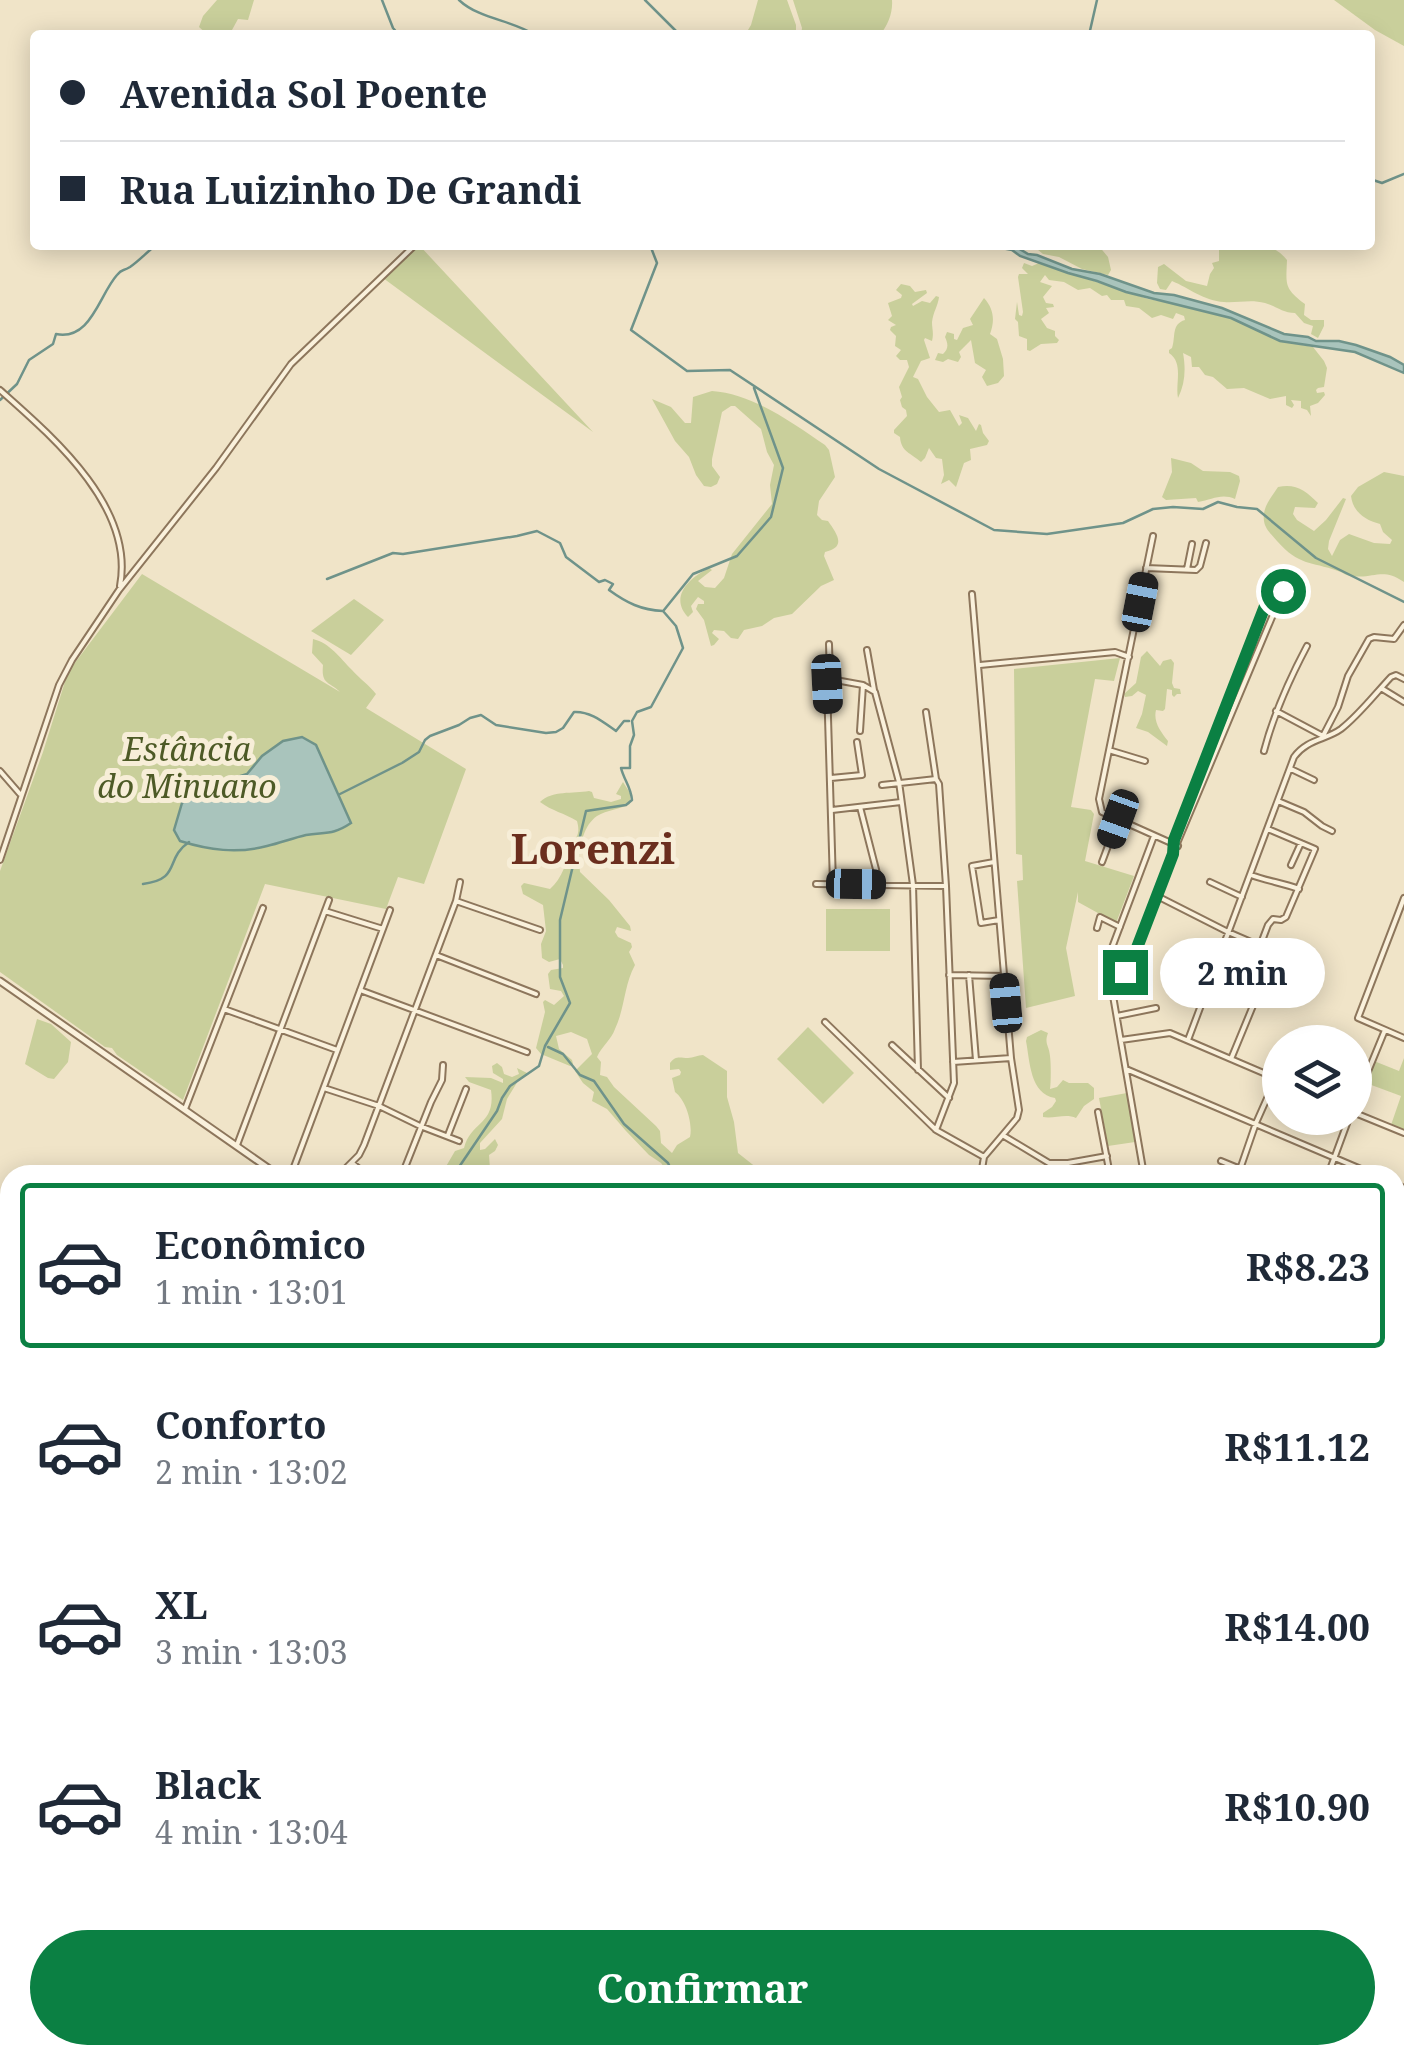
<!DOCTYPE html>
<html lang="pt">
<head>
<meta charset="utf-8">
<style>
  :root { --surface:#fff; --page:#f2f2f3; --text:#1f2937; --muted:#747a83; --line:#e0e1e3; --accent:#0b8043 }
  body { margin:0; font-family:"Noto Serif",serif; background:var(--page); color:var(--text); height:100vh; display:flex; flex-direction:column; font-size:38px; white-space:nowrap }
  * { box-sizing:border-box; margin:0 }
  p { font-size:32px; color:var(--muted) }
  .icon { flex:none; width:55px; height:55px; fill:none; stroke:currentColor; stroke-width:2; stroke-linecap:round; stroke-linejoin:round }
  .map { position:relative; flex:1; overflow:hidden }
  .sheet { position:absolute; left:0px; top:1165px; width:1405px; height:900px; display:flex; flex-direction:column; background:var(--surface); border-radius:30px 30px 0 0; box-shadow:0 5px 25px #0003 }
  .sheet>* { flex:none }
  .guide { position:absolute; left:30px; top:30px; width:1345px; height:220px; border-radius:10px; box-shadow:0 5px 25px #0003; display:grid; align-content:center; height:220px; padding:0 30px; background:var(--surface) }
  .tools { position:absolute; left:1262px; top:1025px; display:grid; gap:20px }
  .tools a { display:grid; place-items:center; width:110px; height:110px; border-radius:50%; background:var(--surface); box-shadow:0 5px 25px #0003; font-size:50px }
  .end { position:absolute; width:45px; height:45px; margin:-22px; border:12px solid #0b8043; background:#fff; box-shadow:0 0 0 5px #fff }
  .from { border-radius:50% }
  .bubble { position:absolute; height:70px; border-radius:35px; background:var(--surface); box-shadow:0 5px 25px #0003; font-size:32px; font-weight:700; line-height:70px; text-align:center }
  .car { position:absolute; width:30px; height:60px; margin:-30px -15px; border-radius:12px; box-shadow:0 0 8px 2px #0007; background:linear-gradient(#222 24%,#8ab4d8 0 40%,#222 0 76%,#8ab4d8 0 86%,#222 0) }
  .guide b { display:flex; align-items:center; gap:35px; height:95px; font-size:38px }
  .guide b+b { border-top:2px solid var(--line) }
  .guide i { width:25px; height:25px; background:var(--text) }
  ul { padding:18px 0 0; list-style:none }
  li { display:flex; align-items:center; gap:30px; height:165px; margin:0 20px 15px; padding:0 10px; border:5px solid transparent; border-radius:10px }
  li div { flex:1 }
  li b { display:block; font-size:38px }
  li em { font-style:normal; font-weight:700 }
  li.on { border-color:var(--accent) }
  li>.icon { width:90px; height:90px; stroke-width:1.5 }
  .button { display:flex; gap:20px; margin-top:auto; padding:20px 30px }
  .button a { flex:1; height:115px; border-radius:60px; background:var(--accent); color:#fff; font-size:40px; font-weight:700; line-height:115px; text-align:center }
  .map>svg:first-child { display:block }
  .green { fill:#c9cf9b }
  .water { fill:#a9c4bc; stroke:#6f938a; stroke-width:2.5 }
  .lines { fill:none; stroke-linecap:round; stroke-linejoin:round }
  .stream { stroke:#6f938a; stroke-width:2.5 }
  .minor-casing { stroke:#8d765c; stroke-width:8 }
  .tertiary-casing { stroke:#8d765c; stroke-width:9 }
  .trunk-casing { stroke:#5b4430; stroke-width:12 }
  .minor { stroke:#faf1dc; stroke-width:4 }
  .tertiary { stroke:#faf1dc; stroke-width:5 }
  .trunk { stroke:#eabe7c; stroke-width:9 }
  .route { stroke:#0b8043; stroke-width:12 }
  .labels { text-anchor:middle; dominant-baseline:central; stroke-width:10; stroke-linejoin:round; paint-order:stroke }
  .park-label { font-size:32px; font-style:italic; fill:#4d5a26; stroke:#f7eed8 }
  .district-label { font-size:42px; font-weight:bold; fill:#6b2e1e; stroke:#f7eed8 }
</style>
</head>
<body>
<div class="map">
<svg width="1404" height="2065" viewBox="0 0 1404 2065">
  <rect width="100%" height="100%" fill="#f0e4c8"/>
  <path class="green" d="M217 0H254L248 20 238 19 232 30 239 35H208L199 27 203 16Z
    M758 0H787L796 25V35H745L751 25Z
    M793 0H892C893 13 888 25 880 35H801L802 28Z
    M1334 0H1404V46L1375 30Z
    M419 245 593 432 383 278Z
    M1032 245H1098L1108 257 1111 270 1108 275 1082 269 1059 257 1043 254Z
    M1219 245C1245 245 1269 238 1287 260 1286 285 1284 288 1305 304L1304 315 1311 320H1324V326L1318 338 1311 334 1313 326 1304 323 1295 313C1283 313 1276 306 1265 303 1251 299 1238 303 1224 302 1204 301 1189 288 1172 281L1166 290 1160 289 1157 283 1158 267 1164 264 1186 281 1207 286 1210 274 1214 268 1212 263 1219 261Z
    M1024 263 1032 266 1039 263 1148 299 1197 308 1231 318 1280 341 1313 347 1324 361 1327 368 1324 387 1318 388 1316 390 1317 393 1324 392 1325 395 1318 403 1310 406 1311 416 1307 410 1301 408V401L1291 400 1294 405 1292 408 1286 405V396L1270 399 1244 388 1227 389 1213 377 1205 375 1199 367H1192L1191 357 1183 353C1186 369 1185 384 1178 398 1175 383 1184 363 1169 353V350L1172 348C1176 337 1171 324 1185 320L1184 316 1176 313 1173 319 1161 315 1152 318 1139 308 1126 306 1124 300H1111L1107 295 1102 296 1090 288 1078 290 1064 282 1049 280 1045 275 1040 282 1052 286 1043 297 1046 303 1053 304 1054 307 1046 308 1049 313 1041 319 1047 328 1055 331V336L1059 340 1057 343 1041 344 1030 351 1027 350V339L1019 336 1018 322 1015 319 1017 302 1019 315 1022 316 1023 312 1018 277 1019 274H1028L1022 268Z
    M901 284 910 286 915 292 926 290 927 293 912 304 913 306 922 301 930 303 936 296 939 297C938 306 933 312 932 322 932 329 934 333 932 341L925 338 924 340 930 358 921 361 913 377 918 379 927 397 939 412 950 410 959 426 962 423 959 415 968 418 976 431 979 424 981 425 983 433 989 441 987 445 970 449 971 460 964 463 956 487 949 480 941 484 944 475 942 459 936 458 929 448 925 458 921 462C911 453 901 452 900 437L894 433V430L907 416 906 410 902 407 900 400 902 397 899 387 909 367 907 360H900L896 356 901 350 895 346 896 336 890 330 891 327 896 325 888 320 892 316 888 303 901 298 902 295 896 290Z
    M984 298C994 309 995 321 990 334L997 339 1003 359 1004 376 998 383 987 386 982 377 986 370 975 363 971 340 959 352 961 357 958 362 948 359 943 362 935 360 938 353 943 354C949 348 948 344 945 337L947 332 954 334V339L957 340 963 328 973 325 970 319Z
    M712 391C753 394 791 422 825 445L829 450 835 477 819 501 817 515 822 520 828 521C837 534 847 547 825 552L824 556 834 580 821 586 792 614 774 618 762 626 744 630 738 639 731 638 724 631 714 630 712 633 719 639 714 645 711 646 704 620 696 609 698 604H704V601L698 597 691 606 693 612 688 617C669 597 689 578 709 568L712 570 698 581 705 587 715 588 724 578 732 554 772 504 770 485 774 465 767 452 761 429 735 406H731L722 412 712 459V466L720 477 717 484 711 487 704 486 696 475 689 457 675 441 652 399 671 407 685 423H691L693 397Z
    M1171 458 1191 463 1203 471 1230 472 1239 476 1240 481 1235 499C1221 493 1212 500 1198 502L1196 498 1166 500 1162 497 1172 472Z
    M1384 472 1404 476V582C1382 567 1375 579 1352 576 1343 575 1347 574 1338 571 1310 561 1299 566 1277 541 1272 535 1265 529 1264 521 1262 507 1271 498 1278 487 1296 483 1306 491 1318 503L1315 508 1295 507 1293 514 1297 520 1314 531 1326 520 1343 498 1346 499 1329 541 1328 549 1332 556 1340 540 1349 534 1374 543 1390 544 1392 540 1383 532 1380 524C1365 520 1353 512 1351 496L1358 487Z
    M142 574 340 692C329 681 321 685 323 665L312 653 313 639C330 643 340 658 352 670 360 679 369 685 376 694L366 708 466 769 424 884 398 877 386 909 265 884 183 1100 117 1055 112 1048 105 1047 0 972V871L43 752 68 672Z
    M354 599 384 620 351 655 311 631Z
    M1147 651 1160 666 1163 661 1171 659 1174 663 1172 683 1174 688 1180 689 1181 694H1177L1174 697 1172 695V690L1167 689 1165 709 1163 711 1156 710C1153 722 1161 732 1168 741L1167 746 1148 732 1136 728 1142 714 1146 695 1138 691 1132 696 1125 697 1124 694 1136 683 1141 657Z
    M1120 658 1114 681 1095 679 1071 807 1091 810 1094 814 1085 861 1134 876 1116 923 1078 902V892L1066 948 1075 996 1026 1008 1017 881 1023 880 1022 855 1016 854 1014 669Z
    M623 782 630 793V804C620 809 607 810 597 816 581 827 578 854 580 872L609 900 630 926 631 931 617 927 615 932 618 937 631 943 632 947 629 952 635 965C624 985 625 1008 615 1029 611 1040 602 1046 597 1057L601 1062 600 1075 607 1077 614 1087 656 1126 660 1131 661 1143 672 1153 677 1145 690 1137C693 1124 686 1100 675 1092L672 1078 680 1075 681 1072 679 1069 670 1070V1063C676 1055 680 1058 688 1058 693 1058 698 1055 703 1055L727 1071V1097L734 1122 738 1153 766 1175H670L661 1163 649 1155 626 1131 607 1109 592 1101 594 1092 583 1083 575 1071 592 1054 587 1039 571 1032 556 1036 559 1049 572 1060 573 1064 570 1066 541 1054 536 1048 545 1012 543 1002 545 1000 554 1005 564 996 561 991 550 989 548 974 551 970 563 968V965L560 959 549 962 542 958 541 944 546 931 543 905 523 894 521 886 524 883 550 889C562 879 568 860 571 844 578 837 580 832 577 821 564 813 552 811 540 802 552 790 573 794 589 791L592 792 594 798 611 802 621 799V796L616 794Z
    M826 909H890V951H826Z
    M37 1019 51 1024 71 1042 68 1062 54 1079 48 1078 25 1064Z
    M808 1027 854 1073 823 1104 777 1059Z
    M1041 1030 1048 1033C1044 1044 1049 1045 1050 1056 1051 1063 1051 1082 1050 1089L1057 1087 1063 1080 1069 1083H1088L1094 1088V1099L1084 1106 1076 1118C1066 1113 1054 1119 1043 1117V1113L1052 1107 1056 1101 1055 1098C1030 1094 1030 1062 1026 1041L1027 1037Z
    M1404 1058V1131L1391 1125 1401 1096 1366 1083 1374 1061 1399 1071Z
    M497 1063 502 1067 504 1074 512 1077 519 1074 517 1068 529 1074 518 1081 507 1099 502 1119 480 1143V1150L485 1149 495 1139 498 1145 495 1151 489 1155 490 1169 484 1171 477 1170 472 1175 466 1172 464 1175H441L455 1151 464 1148C471 1121 496 1125 491 1090L469 1082 465 1077 491 1078 503 1083V1079L493 1073 492 1066Z
    M1127 1093 1135 1142 1108 1146 1099 1098Z
    M10 1690V2055H218L216 2065H0V1704Z
    M1397 1778 1404 1779V2065H1391V2055H1395V1972L1402 1957 1395 1953V1792L1399 1787Z
    M903 2055H998L1011 2065H904Z"/>
  <path class="water" d="M986 245H1013L1028 254 1037 255 1072 269 1100 274 1154 293 1174 295 1222 308 1284 334 1308 337 1316 341H1339L1356 345 1390 357 1404 365V373L1355 352 1280 341 1231 318 1126 292 1097 281 1068 273 1020 256 1012 250Z
    M302 737 316 745 351 823C333 835 327 832 306 835 293 838 280 843 267 846 237 854 209 850 180 841L174 830 182 803 202 788 247 774 262 756 283 741Z"/>
  <g class="lines">
    <path class="stream" d="M382 0 393 28 399 35
      M459 0C479 19 512 20 535 35
      M645 0 679 34
      M1089 35 1097 0
      M1370 179 1382 183 1404 174
      M650 245 657 263 631 330 687 371 730 370 879 469 994 530 1047 534 1123 523 1153 509 1173 507 1203 509 1218 502 1237 507 1257 509 1316 558 1404 602
      M0 400 17 384 29 360 53 344 56 334C91 341 99 295 117 275 123 268 122 272 130 267 139 261 147 252 156 245
      M327 579 393 553 403 554 517 536 537 531 560 543 566 557 599 582 605 580 613 584 609 590C627 603 641 610 663 611L676 626 683 648 651 707 637 712 632 721 634 735 630 746V768H621C624 780 631 787 632 800L626 805 586 811 560 920V977L570 1003 545 1046 539 1066 510 1086 502 1098 497 1111 457 1170V1175
      M664 610 693 574 737 556 771 517 783 468 754 388
      M340 794 402 763 419 752 425 740 430 736 459 725 470 718 481 715 496 725 546 733 556 732 563 728 574 712C590 711 603 722 616 731L624 721H629
      M143 884C182 879 164 859 189 842
      M548 1047 563 1054 580 1075 594 1081 624 1124 668 1163 674 1175
      M1395 1255 1404 1244
      M1395 1283 1404 1289
      M1404 1584 1395 1595 1396 1603 1404 1609
      M1395 1845 1404 1807
      M1395 1857 1404 1876
      M0 1974 10 1966
      M983 2055 991 2065
      M721 2065 723 2055
      M1301 2065 1309 2055"/>
    <defs>
      <path id="minor" d="M0 390C53 437 135 507 120 586
        M1153 536 1099 799 1102 812 1178 846
        M1146 568 1196 570 1200 566 1206 543
        M1187 569 1192 544
        M1283 591 1288 578
        M972 594 1011 1058 1019 1110 1017 1118 984 1157 981 1175
        M829 644 830 679 827 684 833 884
        M867 650 874 690
        M980 665 1115 652 1129 657
        M830 679 863 685 875 692 899 782 913 885 918 1070
        M1381 688 1404 702
        M1276 711 1323 736 1338 707 1348 676 1369 639 1374 637 1394 639 1404 625
        M926 712 936 779 939 784 946 886 954 1083 936 1130
        M860 731 863 685
        M1112 751 1145 761
        M1264 751C1274 713 1289 680 1307 646
        M1291 769 1314 780
        M0 771 20 794
        M831 778 862 775 857 742
        M882 785 936 779
        M1278 801 1304 812 1322 826 1332 831
        M860 807 880 885
        M832 810 901 802
        M1173 853 1172 844 1272 588H1278
        M0 860 59 685 72 660 119 590 216 468 291 364 415 245
        M994 862 972 866 981 923 999 920
        M1102 862 1118 819
        M1291 865 1301 843
        M1251 875C1267 881 1283 883 1299 889
        M1210 882 1242 897
        M816 884 946 886
        M1157 896 1228 932 1272 951 1269 967 1231 1059
        M1404 898 1358 1018 1404 1038
        M456 901 540 930
        M325 911 383 929
        M1097 928 1100 917 1120 927
        M1260 946 1268 925 1273 919 1281 920 1286 917 1315 849 1268 829
        M436 955 536 994
        M949 975 1004 976
        M969 975 976 1060
        M1111 983 1130 966 1173 853 1283 591 1279 588
        M360 990 527 1052
        M224 1009 337 1050
        M1117 1016 1156 1008
        M825 1022 936 1130 984 1157
        M1121 1040 1170 1033 1280 1080
        M1188 1040 1294 757C1307 739 1326 740 1341 729 1359 715 1375 694 1391 677L1396 675 1404 679
        M892 1045 949 1098
        M953 1062 1011 1058
        M1126 1069 1375 1175
        M324 1088 379 1106 420 1126 459 1141
        M1355 1103 1385 1030
        M185 1109 263 908
        M1098 1112 1110 1175
        M1355 1113 1404 1133
        M448 1135 466 1089
        M1004 1136 1049 1163H1068L1107 1156
        M237 1145 329 900
        M1221 1161 1255 1175
        M352 1163 367 1175
        M291 1175 390 910
        M339 1175 359 1155 364 1145 456 901 460 882
        M402 1175 431 1102 442 1080 443 1065
        M1144 1175 1107 961 1154 836
        M1238 1175 1256 1123 1276 1078
        M1328 1175 1349 1118
        M1395 1184 1404 1188
        M1395 1232 1404 1236
        M1395 1772 1404 1773
        M604 2055 606 2065
        M838 2055 839 2065
        M1006 2055 1017 2065
        M1016 2055 1020 2065
        M1049 2055 1053 2065
        M1093 2055 1097 2065
        M1196 2055 1200 2065
        M1241 2055 1245 2065
        M1124 2065 1147 2055"/>
      <path id="tertiary" d="M0 981 278 1175
        M427 2065 439 2055"/>
      <path id="trunk" d="M0 1332 10 1334
        M0 1348H10
        M1395 1460 1404 1462"/>
    </defs>
    <use href="#minor" class="minor-casing"/>
    <use href="#tertiary" class="tertiary-casing"/>
    <use href="#trunk" class="trunk-casing"/>
    <use href="#minor" class="minor"/>
    <use href="#tertiary" class="tertiary"/>
    <use href="#trunk" class="trunk"/>
  </g>
  <g class="lines">
    <path class="route" d="M1125 972 1130 966 1173 854 1174 840 1272 588 1283 591"/>
  </g>
  <g class="labels">
    <g class="park-label">
      <text x="187" y="748">Estância<tspan x="187" dy="37">do Minuano</tspan></text>
    </g>
    <g class="district-label">
      <text x="593" y="847">Lorenzi</text>
    </g>
  </g>
</svg>
<div class="tools">
<a><svg class="icon" aria-label="layers" viewBox="0 0 24 24"><path d="M12 4l9 5-9 5-9-5zM3 14l9 5 9-5"/></svg></a>
</div>
<i class="end from" style="left:1283px;top:591px"></i>
<i class="end" style="left:1125px;top:972px"></i>
<div class="bubble" style="left:1160px;top:938px;width:165px">2 min</div>
<i class="car" style="left:1140px;top:602px;rotate:11deg"></i>
<i class="car" style="left:827px;top:684px;rotate:177deg"></i>
<i class="car" style="left:1118px;top:819px;rotate:200deg"></i>
<i class="car" style="left:856px;top:884px;rotate:91deg"></i>
<i class="car" style="left:1006px;top:1003px;rotate:355deg"></i>
<div class="guide">
<b><i class="from"></i>Avenida Sol Poente</b>
<b><i></i>Rua Luizinho De Grandi</b>
</div>
<section class="sheet">
<ul>
<li class="on"><svg class="icon" aria-label="car" viewBox="0 0 24 24"><path d="M5 17H2v-5l4-1 3-4h7l3 4 3 1v5h-3M9 17h6M6 11h13"/><circle cx="7" cy="17" r="2"/><circle cx="17" cy="17" r="2"/></svg><div><b>Econômico</b><p>1 min · 13:01</p></div><em>R$8.23</em></li>
<li><svg class="icon" aria-label="car" viewBox="0 0 24 24"><path d="M5 17H2v-5l4-1 3-4h7l3 4 3 1v5h-3M9 17h6M6 11h13"/><circle cx="7" cy="17" r="2"/><circle cx="17" cy="17" r="2"/></svg><div><b>Conforto</b><p>2 min · 13:02</p></div><em>R$11.12</em></li>
<li><svg class="icon" aria-label="car" viewBox="0 0 24 24"><path d="M5 17H2v-5l4-1 3-4h7l3 4 3 1v5h-3M9 17h6M6 11h13"/><circle cx="7" cy="17" r="2"/><circle cx="17" cy="17" r="2"/></svg><div><b>XL</b><p>3 min · 13:03</p></div><em>R$14.00</em></li>
<li><svg class="icon" aria-label="car" viewBox="0 0 24 24"><path d="M5 17H2v-5l4-1 3-4h7l3 4 3 1v5h-3M9 17h6M6 11h13"/><circle cx="7" cy="17" r="2"/><circle cx="17" cy="17" r="2"/></svg><div><b>Black</b><p>4 min · 13:04</p></div><em>R$10.90</em></li>
</ul>
<div class="button"><a>Confirmar</a></div>
</section>
</div>
</body>
</html>
